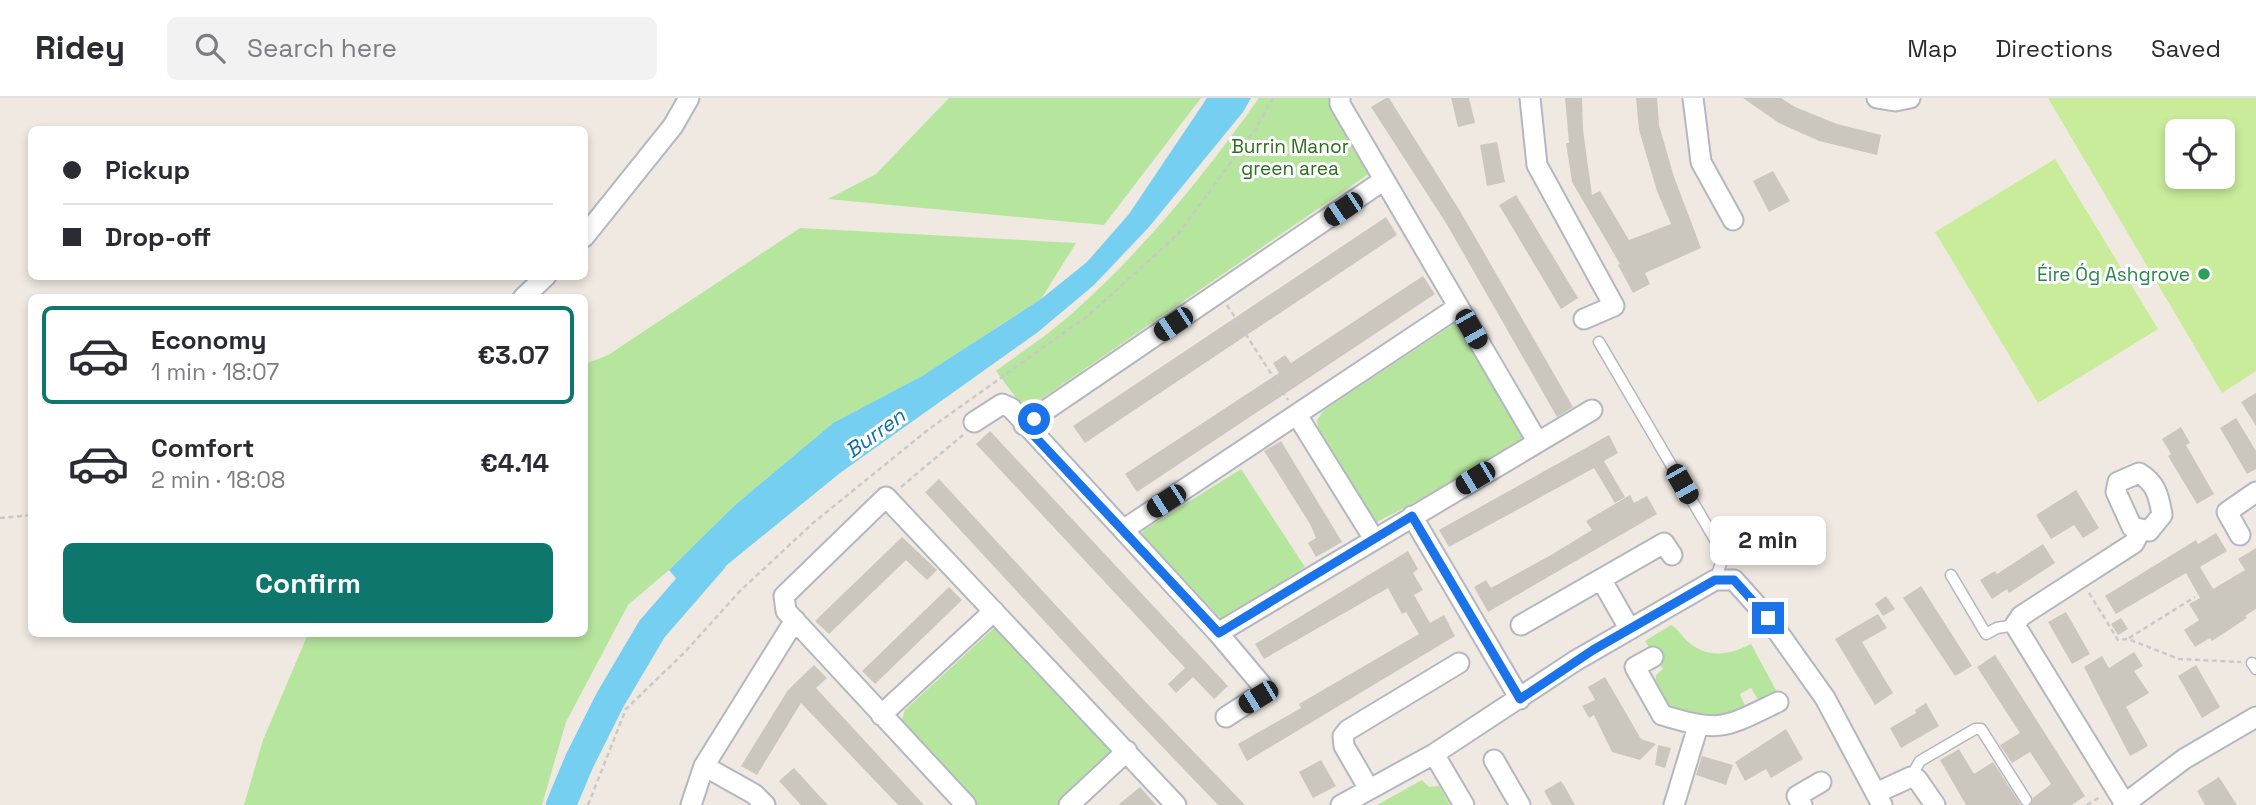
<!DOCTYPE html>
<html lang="en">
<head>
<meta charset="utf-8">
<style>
  :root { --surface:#fff; --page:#f2f2f3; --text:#2b2b33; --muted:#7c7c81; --line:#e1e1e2; --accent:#0f766e }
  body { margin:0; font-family:"Space Grotesk",sans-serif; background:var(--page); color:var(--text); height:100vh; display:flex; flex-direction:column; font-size:26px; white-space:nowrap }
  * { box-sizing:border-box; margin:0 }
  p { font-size:23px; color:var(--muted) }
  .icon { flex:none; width:38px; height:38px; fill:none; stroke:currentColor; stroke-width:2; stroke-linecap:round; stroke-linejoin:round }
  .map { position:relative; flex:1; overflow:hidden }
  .panel { position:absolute; left:28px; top:196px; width:560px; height:343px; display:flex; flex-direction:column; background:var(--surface); border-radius:10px; box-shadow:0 4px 10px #0003 }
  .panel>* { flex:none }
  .top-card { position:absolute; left:28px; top:28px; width:560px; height:154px; border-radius:10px; box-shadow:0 4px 10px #0003; display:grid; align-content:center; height:154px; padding:0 35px; background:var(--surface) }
  .buttons { position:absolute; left:2165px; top:21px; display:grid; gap:14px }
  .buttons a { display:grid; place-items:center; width:70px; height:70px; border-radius:10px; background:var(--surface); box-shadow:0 4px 10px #0003; font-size:35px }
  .end { position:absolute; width:32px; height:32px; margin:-16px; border:9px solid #1a73e8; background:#fff; box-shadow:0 0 0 4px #fff }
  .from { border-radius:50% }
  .bubble { position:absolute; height:49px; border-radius:10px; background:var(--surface); box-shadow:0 4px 10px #0003; font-size:23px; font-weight:600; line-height:49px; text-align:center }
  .car { position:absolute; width:21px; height:42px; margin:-21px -10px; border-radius:9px; box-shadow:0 0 5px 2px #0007; background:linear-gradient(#222 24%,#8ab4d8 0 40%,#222 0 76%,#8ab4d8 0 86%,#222 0) }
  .top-card b { display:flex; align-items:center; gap:24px; height:66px; font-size:26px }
  .top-card b+b { border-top:2px solid var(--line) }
  .top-card i { width:18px; height:18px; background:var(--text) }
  ul { padding:12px 0 0; list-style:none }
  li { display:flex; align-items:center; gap:21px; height:98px; margin:0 14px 10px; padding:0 21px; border:4px solid transparent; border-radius:10px }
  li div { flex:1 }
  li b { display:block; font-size:26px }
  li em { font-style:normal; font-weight:600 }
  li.selected { border-color:var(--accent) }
  li>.icon { width:63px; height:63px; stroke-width:1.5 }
  .button { display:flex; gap:14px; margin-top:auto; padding:14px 35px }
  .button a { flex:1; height:80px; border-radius:10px; background:var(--accent); color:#fff; font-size:28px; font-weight:600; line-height:80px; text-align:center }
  header { display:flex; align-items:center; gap:42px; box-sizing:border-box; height:98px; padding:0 35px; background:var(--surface); border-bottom:2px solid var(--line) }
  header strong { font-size:33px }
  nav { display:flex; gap:38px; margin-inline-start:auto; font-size:24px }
  .search { width:490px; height:63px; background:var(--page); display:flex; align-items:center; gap:18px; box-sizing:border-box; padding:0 24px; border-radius:10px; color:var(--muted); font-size:26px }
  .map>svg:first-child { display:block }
  .green { fill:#b6e59e }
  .pitch { fill:#c9ec9a; fill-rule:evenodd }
  .water { fill:#75cff0 }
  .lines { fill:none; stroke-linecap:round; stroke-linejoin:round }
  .river { stroke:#75cff0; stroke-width:30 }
  .building { fill:#cbc7bf }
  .service-casing { stroke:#b4b7c1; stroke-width:13 }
  .minor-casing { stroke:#b4b7c1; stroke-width:23 }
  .path { stroke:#c9c9c9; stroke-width:2.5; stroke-dasharray:5 3.5; stroke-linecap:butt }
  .service { stroke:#fff; stroke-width:10 }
  .minor { stroke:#fff; stroke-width:19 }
  .route { stroke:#1a73e8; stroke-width:9 }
  .leisure-dot { fill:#2e9e5b; stroke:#fff; stroke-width:2.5 }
  .labels { text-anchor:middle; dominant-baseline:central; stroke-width:6; stroke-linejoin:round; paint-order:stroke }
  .park-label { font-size:19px; fill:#2c6e1b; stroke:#fff }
  .leisure-label { font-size:19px; fill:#27864d; stroke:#fff; text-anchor:end }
  .water-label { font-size:21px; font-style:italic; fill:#0d6fa3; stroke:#fff }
</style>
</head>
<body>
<header>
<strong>Ridey</strong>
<div class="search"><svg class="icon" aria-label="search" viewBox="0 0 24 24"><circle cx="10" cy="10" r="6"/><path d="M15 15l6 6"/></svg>Search here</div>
<nav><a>Map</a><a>Directions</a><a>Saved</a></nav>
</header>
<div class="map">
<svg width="2256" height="707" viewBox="0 0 2256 707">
  <rect width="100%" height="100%" fill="#efe9e1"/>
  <path class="green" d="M949 0H1201L1104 127 828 101 876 76Z
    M1259 0H1331L1333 14 1370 75 1025 312 996 273C1023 253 1052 234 1077 211 1146 149 1206 75 1259 0Z
    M800 130 1076 145 1041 201 922 278 833 325 734 408 669 472 628 507 566 624 542 707H244L263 642 308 536H584L585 266 608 257Z
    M1455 225 1463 226 1522 329 1523 341 1518 350 1375 425 1318 329 1317 322 1324 312Z
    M1241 371 1305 469 1221 521 1141 437 1144 432Z
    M1671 527C1678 531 1681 537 1687 543 1707 561 1729 557 1751 546L1777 594 1763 602 1757 600 1751 590 1740 596 1745 608 1742 615 1720 623 1666 607 1655 589 1656 577 1663 571 1645 543Z
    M994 530 1113 652 1112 656 1057 707H978L902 622 905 612Z
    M1422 682 1429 689 1439 688 1450 707H1377Z"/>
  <path class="pitch" d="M2048 0H2256V273L2222 295ZM2177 33H2222V79H2177Z
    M2055 61 2158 231 2038 305 1935 134Z"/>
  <path class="water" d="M1207 0H1251L1243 14 1149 129 1094 187 1038 234 840 375 690 497 669 472 734 408 833 325 922 278 1041 201 1087 164 1129 116Z"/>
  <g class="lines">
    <path class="river" d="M561 707 579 664 610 602 652 531 712 462"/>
  </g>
  <path class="building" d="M1386 0H1389L1460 113 1573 309 1557 319 1446 125 1371 9Z
    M1451 0H1469L1475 25 1458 29Z
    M1565 0H1582L1583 32 1592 97 1600 93 1629 142 1671 126 1657 93 1639 32 1636 0H1657L1659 27 1674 79 1701 150 1645 175 1650 186 1633 195 1618 167 1620 166 1572 84 1566 45H1569Z
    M1743 0H1781L1795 9 1837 26 1881 37 1877 57 1819 43 1779 25Z
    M1497 44 1505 84 1487 88 1480 47Z
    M1773 73 1790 103 1769 114 1753 83Z
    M1516 97 1578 200 1561 211 1499 107Z
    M1386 119 1397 137 1085 345 1073 328Z
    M1423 178 1435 196 1137 394 1125 376 1279 275 1273 265 1285 257 1291 265Z
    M2256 295V328L2241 304Z
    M2236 320 2256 353V371L2247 376 2220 330Z
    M2181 329 2190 345 2186 347 2214 396 2197 406 2168 358 2171 356 2162 341Z
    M990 333 1228 588 1214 601 1193 579 1176 595 1168 586 1185 570 976 346Z
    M1609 337 1618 355 1604 363 1625 399 1615 405 1594 370 1449 449 1439 432Z
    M1281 343 1342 444 1316 459 1308 445 1316 440 1310 426 1264 353Z
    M939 381 1137 595 1245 707H1218L1109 593 925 394Z
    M2076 392 2099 430 2083 440 2074 427 2051 441 2036 417Z
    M1630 397 1634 405 1647 398 1657 416 1488 514 1474 489 1486 482 1491 490 1551 457 1592 432 1586 423Z
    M2216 435 2227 453 2200 469 2213 491 2245 472 2238 461 2256 450V511L2245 518 2247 520 2212 543 2210 540 2195 549 2184 532 2199 522 2189 506 2200 500 2186 475 2116 516 2105 498 2196 442 2198 446Z
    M902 439 937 472 927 482 906 462 829 536 815 523Z
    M2043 446 2055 465 2009 495 2007 491 1992 501 1980 482 1995 473 1997 476Z
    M1408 453 1418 471 1413 475 1423 492 1414 497 1430 525 1444 517 1455 538 1247 663 1238 646 1301 610 1299 606 1419 536 1406 514 1402 516 1388 490 1264 561 1255 546Z
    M1921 488 1972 568 1955 578 1903 500Z
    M949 489 962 502 875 586 862 573Z
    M1886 498 1895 511 1883 518 1875 506Z
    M2066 514 2090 556 2072 566 2048 524Z
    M1878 516 1887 530 1862 544 1893 595 1875 607 1835 541Z
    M2121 520 2128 531 2118 537 2111 526Z
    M2134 554 2143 568 2134 573 2149 595 2126 609 2148 648 2130 658 2084 569 2102 558 2109 570Z
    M1995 557 2085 698 2072 707H2031L2033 700 2051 686 2030 654 2012 665 2000 647 2020 635 1977 569Z
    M814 567 827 580 816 590 924 707H898L801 605 757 677 741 668 788 592Z
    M2196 567 2220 609 2202 620 2178 578Z
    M1605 579 1641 641 1656 646 1640 662 1612 654 1594 617 1589 620 1582 608 1595 602 1588 589Z
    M1926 605 1939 628 1901 650 1890 630 1916 615 1915 612Z
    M1786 631 1803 661 1771 680 1766 671 1745 683 1735 664Z
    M1658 647 1671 650 1665 670 1655 667Z
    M1959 651 1974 676 1993 664 2021 707H1966L1940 662Z
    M1702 658 1733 667 1726 687 1696 677Z
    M1321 662 1336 688 1313 700 1299 674Z
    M794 670 813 691 828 707H801L779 683Z
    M2219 679 2226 690 2237 707H2205L2197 693Z
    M1561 683 1565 689 1575 707H1552L1544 693Z
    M1140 689 1156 707H1118Z"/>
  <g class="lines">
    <defs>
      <path id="service" d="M1599 244 1724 457 1715 482
        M1951 477 1986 536 1997 530 2015 527
        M2252 565 2256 571
        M1911 679 1920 663 1975 631H1981L2026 702"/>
      <path id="minor" d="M1340 0V6L1537 343
        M1530 0 1537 67 1614 208 1584 221
        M1693 0 1701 64 1733 122
        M1877 0 1895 3 1910 0
        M584 139 673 28 689 0
        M523 200 546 178
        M1297 317 1374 441
        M974 324 1002 306 1011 310 1218 535 1261 586 1263 595 1226 619
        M1024 327 1384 82
        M2139 375C2156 385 2159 398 2162 417L2149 433 2132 429 2116 394 2118 384Z
        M1412 418 1520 601
        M1123 432 1458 209
        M2240 437 2227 414 2256 394
        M1601 481 1629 530
        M1521 527 1664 445 1672 457
        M1218 535 1592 312
        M1653 559 1635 569 1662 617C1721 635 1724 630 1778 604
        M881 617 994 513
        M1434 656 1464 707
        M1494 662 1520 707
        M1369 691 1344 648 1343 638 1348 632 1459 565
        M1876 695 1911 679 1917 681 1935 707
        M2125 706 2015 527 2021 518 2134 445 2140 433
        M691 707 704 668
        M765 707 754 696 704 668 795 522
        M966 707 786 513 784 498 886 399 1176 707
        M1069 707 1127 653
        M1341 707 1434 656 1575 563 1715 482H1734L1768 520 1825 600 1882 707
        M1674 707 1698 628
        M1802 707 1797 698 1821 684
        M2123 707 2184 661 2256 619"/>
    </defs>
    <use href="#service" class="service-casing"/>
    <use href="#minor" class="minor-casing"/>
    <path class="path" d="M1227 207 1288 302
      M901 389 963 337
      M0 420 32 417
      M2089 495 2118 542 2128 541 2179 561 2241 564
      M2129 540 2195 499
      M588 707 626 611 685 554 740 493 813 425 929 331 1089 217 1178 136 1257 29 1273 0
      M2087 707 2100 699"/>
    <use href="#service" class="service"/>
    <use href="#minor" class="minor"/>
  </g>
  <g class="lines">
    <path class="route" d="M1034 321 1024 327 1219 535 1412 418 1520 601 1593 552 1715 482H1734L1768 520"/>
  </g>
  <circle class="leisure-dot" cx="2204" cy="176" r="7"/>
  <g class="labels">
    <g class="park-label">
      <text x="1290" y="48">Burrin Manor<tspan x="1290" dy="22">green area</tspan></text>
    </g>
    <g class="leisure-label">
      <text x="2190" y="176">Éire Óg Ashgrove</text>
    </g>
    <g class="water-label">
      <text transform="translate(875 335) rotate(-36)">Burren</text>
    </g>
  </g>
</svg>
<div class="buttons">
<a><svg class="icon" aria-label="locate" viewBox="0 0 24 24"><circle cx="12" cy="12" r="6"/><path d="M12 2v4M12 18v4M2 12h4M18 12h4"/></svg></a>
</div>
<i class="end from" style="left:1034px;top:321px"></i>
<i class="end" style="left:1768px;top:520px"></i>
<div class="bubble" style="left:1710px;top:418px;width:116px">2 min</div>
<i class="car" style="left:1343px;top:111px;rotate:236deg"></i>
<i class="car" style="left:1173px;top:226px;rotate:236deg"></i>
<i class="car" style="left:1471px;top:231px;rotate:150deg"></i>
<i class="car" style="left:1475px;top:380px;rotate:239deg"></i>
<i class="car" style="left:1682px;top:386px;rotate:150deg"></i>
<i class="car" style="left:1166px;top:403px;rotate:237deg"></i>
<i class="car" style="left:1258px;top:599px;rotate:239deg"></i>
<div class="top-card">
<b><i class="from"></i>Pickup</b>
<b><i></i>Drop-off</b>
</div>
<section class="panel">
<ul>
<li class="selected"><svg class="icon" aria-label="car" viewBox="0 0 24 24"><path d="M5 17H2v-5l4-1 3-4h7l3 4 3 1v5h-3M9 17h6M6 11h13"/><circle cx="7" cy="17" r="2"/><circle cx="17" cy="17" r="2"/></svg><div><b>Economy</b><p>1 min · 18:07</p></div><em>€3.07</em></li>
<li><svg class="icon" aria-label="car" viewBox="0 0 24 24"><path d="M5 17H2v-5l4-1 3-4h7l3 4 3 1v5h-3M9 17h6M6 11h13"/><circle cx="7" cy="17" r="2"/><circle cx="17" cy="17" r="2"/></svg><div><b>Comfort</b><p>2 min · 18:08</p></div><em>€4.14</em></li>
</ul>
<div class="button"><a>Confirm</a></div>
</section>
</div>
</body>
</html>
